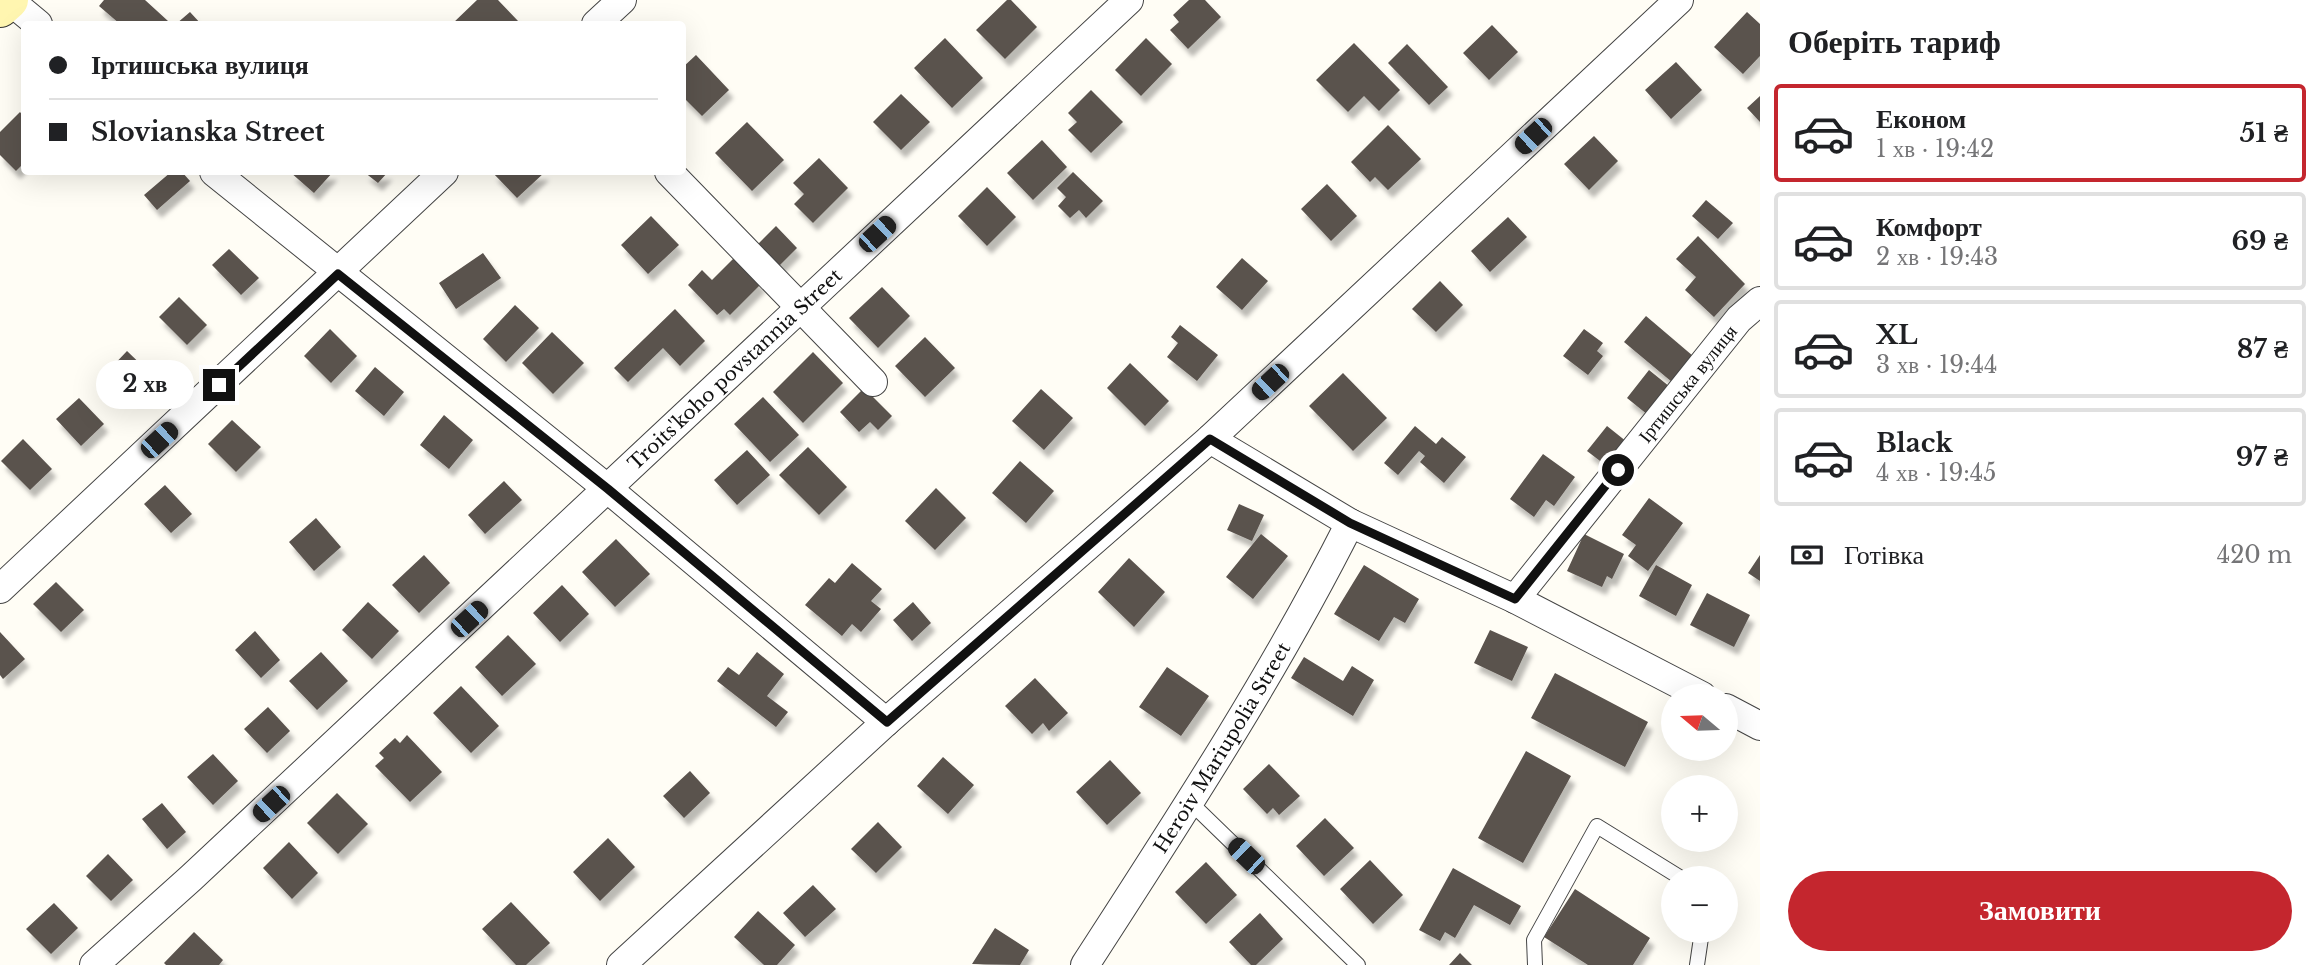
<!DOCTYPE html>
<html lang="uk">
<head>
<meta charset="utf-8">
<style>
  :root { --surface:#fff; --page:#f6f6f6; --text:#202124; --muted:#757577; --line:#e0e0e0; --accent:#c4262e }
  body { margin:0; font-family:"Libre Baskerville",serif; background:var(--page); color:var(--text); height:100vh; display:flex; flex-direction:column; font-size:26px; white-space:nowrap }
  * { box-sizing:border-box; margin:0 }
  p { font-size:23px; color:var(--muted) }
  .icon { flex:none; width:38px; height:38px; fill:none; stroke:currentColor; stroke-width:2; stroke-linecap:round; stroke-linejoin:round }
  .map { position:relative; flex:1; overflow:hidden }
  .panel { display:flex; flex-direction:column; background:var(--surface); width:560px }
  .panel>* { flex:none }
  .hud { position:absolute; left:21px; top:21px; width:665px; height:154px; border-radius:7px; box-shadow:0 7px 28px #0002; display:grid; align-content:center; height:154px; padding:0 28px; background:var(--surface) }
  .needle { width:46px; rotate:289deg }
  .tools { position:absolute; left:1661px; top:684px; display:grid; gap:14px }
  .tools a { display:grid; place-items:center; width:77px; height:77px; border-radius:50%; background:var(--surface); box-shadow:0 7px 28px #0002; font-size:35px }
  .end { position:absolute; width:32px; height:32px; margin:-16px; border:9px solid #111; background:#fff; box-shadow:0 0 0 4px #fff }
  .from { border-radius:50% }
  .bubble { position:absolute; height:49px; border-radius:24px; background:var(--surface); box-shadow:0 7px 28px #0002; font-size:23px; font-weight:700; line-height:49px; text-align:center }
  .car { position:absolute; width:21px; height:42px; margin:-21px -10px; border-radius:9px; box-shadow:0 0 5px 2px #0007; background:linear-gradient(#222 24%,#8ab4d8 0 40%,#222 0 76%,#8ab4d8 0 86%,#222 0) }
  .hud b { display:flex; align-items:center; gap:24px; height:66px; font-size:26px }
  .hud b+b { border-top:2px solid var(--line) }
  .hud i { width:18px; height:18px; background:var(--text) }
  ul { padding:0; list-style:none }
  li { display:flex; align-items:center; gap:21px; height:98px; margin:0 14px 10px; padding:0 14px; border:4px solid var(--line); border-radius:7px }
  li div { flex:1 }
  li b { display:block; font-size:26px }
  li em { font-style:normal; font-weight:700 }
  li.current { border-color:var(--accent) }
  li>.icon { width:63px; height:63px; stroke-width:1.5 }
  h2 { padding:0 28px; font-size:32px; line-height:84px }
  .pay { display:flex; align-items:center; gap:18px; height:77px; padding:0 28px; font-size:26px }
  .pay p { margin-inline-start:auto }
  .button { display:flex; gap:14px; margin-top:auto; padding:14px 28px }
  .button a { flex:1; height:80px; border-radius:42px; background:var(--accent); color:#fff; font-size:28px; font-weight:700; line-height:80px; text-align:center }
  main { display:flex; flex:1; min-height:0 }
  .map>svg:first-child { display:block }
  .building { fill:#5a524d; filter:url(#shadow) }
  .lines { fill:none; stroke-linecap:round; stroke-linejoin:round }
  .service-casing { stroke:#444; stroke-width:16 }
  .minor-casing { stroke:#444; stroke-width:30 }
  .secondary-casing { stroke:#333; stroke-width:40 }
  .service { stroke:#fff; stroke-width:14 }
  .minor { stroke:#fff; stroke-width:28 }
  .secondary { stroke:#fff6b0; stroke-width:38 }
  .route { stroke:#111; stroke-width:9 }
  .labels { text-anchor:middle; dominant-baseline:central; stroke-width:7; stroke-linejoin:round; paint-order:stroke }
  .street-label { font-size:19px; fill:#111; stroke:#fff }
</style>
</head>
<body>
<main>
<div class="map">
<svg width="1760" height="965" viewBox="0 0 1760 965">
  <defs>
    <filter id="shadow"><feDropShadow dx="4.5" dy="8" stdDeviation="2" flood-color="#0004"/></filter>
  </defs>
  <rect width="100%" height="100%" fill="#fffdf5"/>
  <path class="building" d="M104 0H145L168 21 165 24H120L99 6Z
    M477 0H498L518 21 515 24H452Z
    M1007 0H1011L1037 27 1005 59 976 30Z
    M1189 0H1205L1221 17 1188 49 1170 30 1179 22 1173 15Z
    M190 12 201 24H176Z
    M1747 12 1760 24V56L1743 74 1714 47Z
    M1492 25 1518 52 1489 80 1463 53Z
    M945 38 983 78 952 108 914 68Z
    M1146 38 1172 64 1141 96 1115 70Z
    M1354 43 1400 90 1379 111 1364 96 1348 112 1316 80Z
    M1407 44 1448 87 1429 105 1388 63Z
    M696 55 729 90 702 116 682 96V68Z
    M1676 62 1702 90 1671 119 1645 90Z
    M1091 90 1123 122 1091 153 1068 130 1077 122 1068 113Z
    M901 94 930 122 901 150 873 122Z
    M1760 96V122L1747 108Z
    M20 112 24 117V163L16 171 0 155V132Z
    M747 122 784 160 752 191 715 153Z
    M1388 125 1421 159 1388 190 1375 177 1370 182 1351 162Z
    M1594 136 1618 161 1589 190 1564 164Z
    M1042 140 1067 167 1033 200 1007 173Z
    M819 158 848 188 813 223 794 204 804 194 793 183Z
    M171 172H182L190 181 157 210 144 195Z
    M290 172H333L314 193Z
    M364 172H388L378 183Z
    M492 172H545L517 198Z
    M1073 172 1103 201 1086 218 1079 210 1070 218 1058 206 1066 197 1057 188Z
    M1327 184 1357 216 1331 241 1301 209Z
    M987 187 1016 217 987 246 958 216Z
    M1706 200 1733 223 1718 239 1692 216Z
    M651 216 679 245 648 274 621 245Z
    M1508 217 1527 237 1490 272 1471 251Z
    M776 226 797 248 778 267 757 245Z
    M1698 236 1745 284 1714 317 1685 290 1696 277 1676 259Z
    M229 249 259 278 241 295 212 265Z
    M483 253 501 278 456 309 439 283Z
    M735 257 761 284 730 315 724 309 717 315 688 285 702 270 712 280Z
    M1242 258 1268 281 1242 310 1216 287Z
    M1440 281 1463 305 1436 332 1412 309Z
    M882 287 910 316 878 348 849 318Z
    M179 297 207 325 187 345 159 317Z
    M515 305 539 328 506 362 483 339Z
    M675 309 705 341 680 366 663 348 628 382 614 368Z
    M1646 316 1693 356 1672 382 1624 342Z
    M1180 325 1218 355 1197 381 1167 357 1178 343 1171 337Z
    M330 329 357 356 331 383 304 356Z
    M1584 329 1603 343 1597 351 1603 356 1588 375 1563 356Z
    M552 332 584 363 553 394 522 363Z
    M925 337 955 368 925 397 895 366Z
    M127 351 155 378 136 398 108 371Z
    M813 352 843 383 803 423 773 392Z
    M1130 363 1169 401 1145 426 1107 388Z
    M375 367 404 392 384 416 355 391Z
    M1649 370 1675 391 1653 419 1627 398Z
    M1343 373 1387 418 1353 451 1309 406Z
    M864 388 892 416 878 430 870 422 859 432 840 412Z
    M1041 389 1073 418 1044 450 1012 421Z
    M763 397 799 435 770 462 734 424Z
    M79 398 104 424 81 446 56 419Z
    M444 415 473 440 449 469 420 445Z
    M232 420 261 447 236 472 208 444Z
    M1415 426 1436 444 1442 437 1466 457 1444 483 1420 462 1425 456 1419 451 1398 475 1384 463Z
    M1607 426 1627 442 1608 467 1587 451Z
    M23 439 52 469 30 490 1 461Z
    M808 447 847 487 819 515 779 475Z
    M747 450 770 475 737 505 714 480Z
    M1543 454 1575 477 1554 506 1546 500 1534 517 1510 499Z
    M1020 461 1054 491 1026 523 992 493Z
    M504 481 522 500 485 534 468 515Z
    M165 485 192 514 171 533 144 504Z
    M936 488 966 518 935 550 905 521Z
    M1649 498 1683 523 1648 571 1628 556 1636 545 1622 535Z
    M1239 504 1264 515 1252 541 1227 530Z
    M316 518 341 547 314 571 289 542Z
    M1261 534 1288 556 1253 599 1226 577Z
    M1584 534 1624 554 1612 579 1607 576 1602 587 1567 571Z
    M616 539 650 574 615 607 582 572Z
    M424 555 450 583 419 613 392 585Z
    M1760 555V581L1748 573Z
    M1129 558 1165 592 1134 627 1098 592Z
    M852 563 882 589 871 601 881 609 861 632 852 624 842 636 805 605 829 578 835 583Z
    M1364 565 1419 599 1405 623 1394 617 1379 641 1334 614Z
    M1656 565 1692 585 1676 616 1639 596Z
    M56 582 84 610 61 632 33 604Z
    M562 585 589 614 560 642 533 613Z
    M1707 593 1750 615 1734 647 1690 625Z
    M368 602 399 631 372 659 342 630Z
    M913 602 931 623 912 641 893 620Z
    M1490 630 1528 647 1512 681 1474 663Z
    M255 631 280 660 261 678 235 650Z
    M0 632 25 659 3 679 0 675Z
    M508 635 536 664 502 696 475 667Z
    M321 652 348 681 317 710 289 681Z
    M757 652 784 674 767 696 788 712 776 727 717 681 728 667 739 675Z
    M1304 657 1343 681 1352 666 1374 680 1353 716 1291 678Z
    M1167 667 1209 696 1181 736 1139 707Z
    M1555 673 1648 722 1625 767 1531 718Z
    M1035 678 1068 713 1049 731 1043 723 1032 734 1005 706Z
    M461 686 499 726 471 753 433 713Z
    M268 707 290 731 267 753 244 729Z
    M407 735 442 772 410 802 375 766 384 758 379 753 395 738 400 743Z
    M1526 751 1571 776 1523 863 1478 838Z
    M213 754 238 781 213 805 187 777Z
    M943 757 974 785 948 814 917 786Z
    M1110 760 1141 793 1107 825 1076 792Z
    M1269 764 1300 796 1279 815 1273 808 1267 814 1243 789Z
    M690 771 710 793 684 818 663 796Z
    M337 793 368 824 338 854 307 823Z
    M162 803 186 832 167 849 142 819Z
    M1325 818 1354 848 1324 876 1296 846Z
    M878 822 902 847 876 873 851 849Z
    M608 838 635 867 600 901 573 872Z
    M289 842 318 873 292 899 263 868Z
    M108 854 133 880 111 901 86 876Z
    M1370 860 1403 895 1373 924 1340 889Z
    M1206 862 1237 895 1206 924 1175 892Z
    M1453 868 1521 906 1510 925 1474 905 1455 938 1445 932 1440 941 1419 930Z
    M813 885 836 909 805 937 783 913Z
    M1575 889 1650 938 1633 965H1588L1544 937Z
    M511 902 550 943 526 965H516L482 929Z
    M54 903 78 928 51 954 26 929Z
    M758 911 795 945 777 965H764L734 937Z
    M1260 913 1283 939 1256 965H1251L1229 942Z
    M995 928 1029 950 1020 965 972 964Z
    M194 932 223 960 219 965H166L164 963Z
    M1460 953 1472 965H1449Z"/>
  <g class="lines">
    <defs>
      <path id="service" d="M1190 802 1358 965
        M1535 965 1534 940 1597 826 1681 878
        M1697 965 1702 931"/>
      <g id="minor">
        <path d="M9 0 38 24"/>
        <path d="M596 24 622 0"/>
        <path d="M214 172 608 489 886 722"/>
        <path d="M669 172 873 382"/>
        <path d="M1210 439 1350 523 1515 599 1702 696"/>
        <path d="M0 589 444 172"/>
        <path id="s1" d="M1515 599 1739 319 1760 301"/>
        <path d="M1726 708 1760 726"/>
        <path id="s2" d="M94 965 191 878 1129 0"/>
        <path d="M621 965 886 722 1210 439 1679 0"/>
        <path id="s3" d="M1085 965C1178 821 1273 676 1350 523"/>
      </g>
      <path id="secondary" d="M0 8 9 0"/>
    </defs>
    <use href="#service" class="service-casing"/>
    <use href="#minor" class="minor-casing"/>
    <use href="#secondary" class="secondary-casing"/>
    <use href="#service" class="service"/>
    <use href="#minor" class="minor"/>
    <use href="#secondary" class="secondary"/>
  </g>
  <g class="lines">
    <path class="route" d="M219 385 338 274 608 489 887 722 1210 439 1350 523 1515 599 1618 470"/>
  </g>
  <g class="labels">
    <g class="street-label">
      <text stroke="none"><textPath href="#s2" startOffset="875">Troits'koho povstannia Street</textPath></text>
      <text stroke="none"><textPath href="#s1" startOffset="276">Іртишська вулиця</textPath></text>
      <text stroke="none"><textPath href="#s3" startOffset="257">Heroiv Mariupolia Street</textPath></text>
    </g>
  </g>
</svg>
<div class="tools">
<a><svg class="needle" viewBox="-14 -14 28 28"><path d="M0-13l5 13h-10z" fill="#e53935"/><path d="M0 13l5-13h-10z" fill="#757577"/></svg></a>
<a>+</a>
<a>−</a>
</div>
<i class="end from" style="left:1618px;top:470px"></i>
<i class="end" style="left:219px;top:385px"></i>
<div class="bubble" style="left:96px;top:360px;width:98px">2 хв</div>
<i class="car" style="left:1533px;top:136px;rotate:227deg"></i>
<i class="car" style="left:877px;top:234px;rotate:47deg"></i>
<i class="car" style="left:1270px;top:382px;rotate:227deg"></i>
<i class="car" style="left:159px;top:440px;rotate:47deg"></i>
<i class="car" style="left:469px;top:619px;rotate:47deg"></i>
<i class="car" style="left:271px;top:804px;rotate:227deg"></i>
<i class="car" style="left:1246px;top:856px;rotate:314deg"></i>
<div class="hud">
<b><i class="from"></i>Іртишська вулиця</b>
<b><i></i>Slovianska Street</b>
</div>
</div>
<section class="panel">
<h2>Оберіть тариф</h2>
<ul>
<li class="current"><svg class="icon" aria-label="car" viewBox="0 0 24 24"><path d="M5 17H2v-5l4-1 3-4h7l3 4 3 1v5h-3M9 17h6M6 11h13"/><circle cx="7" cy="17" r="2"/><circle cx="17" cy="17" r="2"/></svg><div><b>Економ</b><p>1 хв · 19:42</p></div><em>51 ₴</em></li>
<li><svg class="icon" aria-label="car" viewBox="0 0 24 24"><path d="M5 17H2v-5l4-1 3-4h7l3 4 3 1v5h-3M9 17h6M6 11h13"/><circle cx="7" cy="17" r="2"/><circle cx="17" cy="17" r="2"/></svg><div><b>Комфорт</b><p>2 хв · 19:43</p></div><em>69 ₴</em></li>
<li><svg class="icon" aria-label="car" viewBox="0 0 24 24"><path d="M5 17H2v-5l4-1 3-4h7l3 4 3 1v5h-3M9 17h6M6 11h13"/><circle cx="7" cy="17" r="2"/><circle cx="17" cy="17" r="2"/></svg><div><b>XL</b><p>3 хв · 19:44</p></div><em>87 ₴</em></li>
<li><svg class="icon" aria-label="car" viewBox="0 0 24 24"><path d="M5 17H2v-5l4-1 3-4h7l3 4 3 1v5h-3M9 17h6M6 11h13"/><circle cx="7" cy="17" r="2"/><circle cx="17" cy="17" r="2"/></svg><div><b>Black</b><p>4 хв · 19:45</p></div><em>97 ₴</em></li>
</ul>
<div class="pay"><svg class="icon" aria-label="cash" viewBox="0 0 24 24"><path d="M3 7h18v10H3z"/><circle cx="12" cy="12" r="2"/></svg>Готівка<p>420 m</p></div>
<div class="button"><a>Замовити</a></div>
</section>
</main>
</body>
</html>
